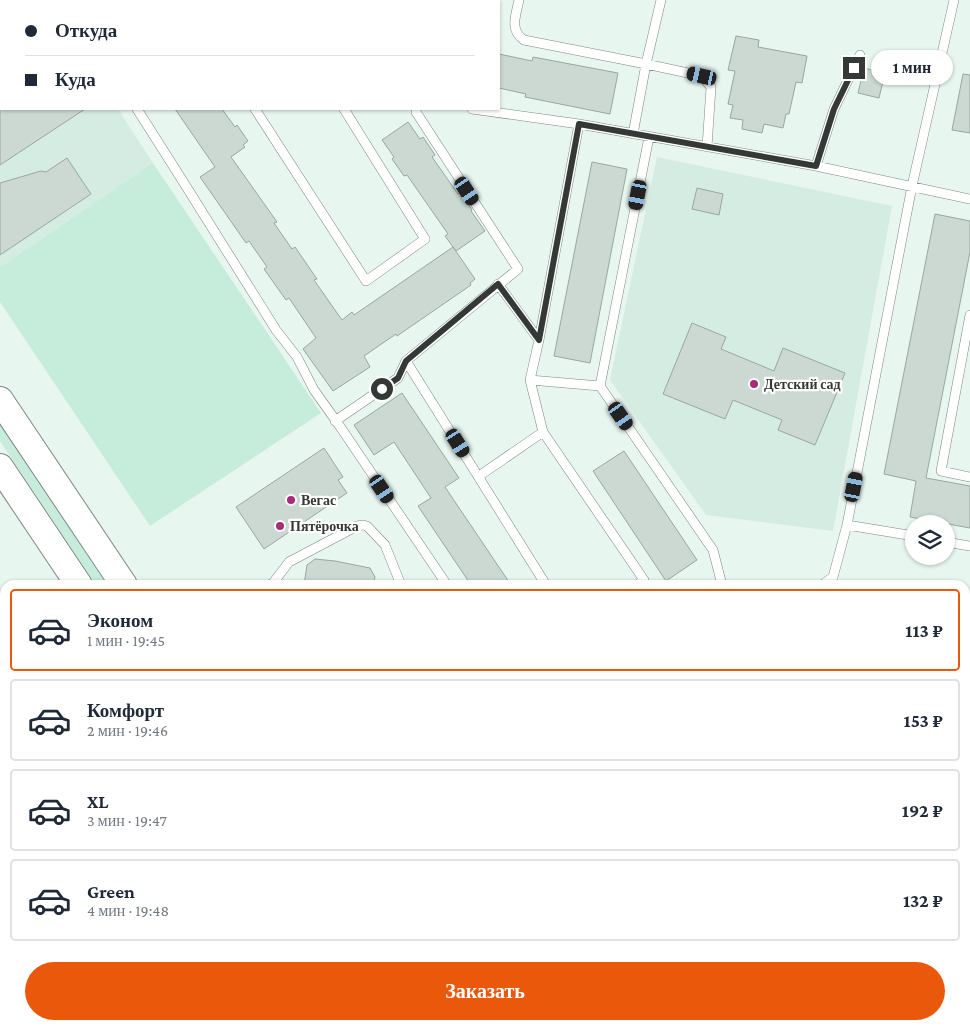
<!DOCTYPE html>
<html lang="ru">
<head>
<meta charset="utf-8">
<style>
  :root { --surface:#fff; --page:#f2f2f3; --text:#1f2937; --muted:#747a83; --line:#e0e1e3; --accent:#ea580c }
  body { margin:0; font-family:"Crimson Pro",serif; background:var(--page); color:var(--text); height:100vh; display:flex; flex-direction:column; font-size:19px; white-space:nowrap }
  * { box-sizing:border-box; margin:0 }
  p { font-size:16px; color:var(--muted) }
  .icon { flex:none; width:28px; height:28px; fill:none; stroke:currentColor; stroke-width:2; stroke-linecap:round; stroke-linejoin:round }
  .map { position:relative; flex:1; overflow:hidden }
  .drawer { position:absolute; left:0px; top:580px; width:970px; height:450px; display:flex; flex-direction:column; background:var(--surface); border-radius:15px 15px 0 0; box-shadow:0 1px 4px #0004 }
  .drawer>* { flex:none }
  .hud { position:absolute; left:0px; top:0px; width:500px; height:110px; box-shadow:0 1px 4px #0004; display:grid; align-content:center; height:110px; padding:0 25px; background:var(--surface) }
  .fabs { position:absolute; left:905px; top:515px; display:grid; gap:10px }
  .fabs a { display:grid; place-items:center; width:50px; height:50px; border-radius:50%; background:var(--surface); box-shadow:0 1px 4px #0004; font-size:25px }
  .end { position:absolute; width:22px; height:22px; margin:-11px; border:6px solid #343937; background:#fff; box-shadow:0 0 0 2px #fff }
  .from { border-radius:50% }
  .bubble { position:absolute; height:35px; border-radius:18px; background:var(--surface); box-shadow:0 1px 4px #0004; font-size:16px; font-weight:700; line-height:35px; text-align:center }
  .car { position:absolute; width:15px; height:30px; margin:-15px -8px; border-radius:6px; box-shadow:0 0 4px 1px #0007; background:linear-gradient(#222 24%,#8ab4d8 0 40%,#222 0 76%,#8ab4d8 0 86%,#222 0) }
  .hud b { display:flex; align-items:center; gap:18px; height:48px; font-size:19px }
  .hud b+b { border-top:1px solid var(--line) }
  .hud i { width:12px; height:12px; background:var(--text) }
  ul { padding:9px 0 0; list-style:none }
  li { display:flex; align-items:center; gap:15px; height:82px; margin:0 10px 8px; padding:0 15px; border:2px solid var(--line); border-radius:5px }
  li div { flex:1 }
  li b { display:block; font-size:19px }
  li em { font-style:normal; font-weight:700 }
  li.active { border-color:var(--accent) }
  li>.icon { width:45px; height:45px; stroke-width:1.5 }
  .button { display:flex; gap:10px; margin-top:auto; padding:10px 25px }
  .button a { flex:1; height:58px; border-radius:30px; background:var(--accent); color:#fff; font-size:20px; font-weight:700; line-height:58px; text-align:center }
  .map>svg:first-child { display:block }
  .built { fill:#d5ece2 }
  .green { fill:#c6eddc }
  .forest { fill:#89c6ad }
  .building { fill:#cbd9d2; stroke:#99a7a1 }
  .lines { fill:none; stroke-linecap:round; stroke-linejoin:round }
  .service-casing { stroke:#7c8983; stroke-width:10 }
  .minor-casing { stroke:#7c8983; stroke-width:19 }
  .tertiary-casing { stroke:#7c8983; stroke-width:24 }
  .secondary-casing { stroke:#7c8983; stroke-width:28 }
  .service { stroke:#fff; stroke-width:9 }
  .minor { stroke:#fff; stroke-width:18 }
  .tertiary { stroke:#fff; stroke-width:22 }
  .secondary { stroke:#fff; stroke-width:26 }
  .route { stroke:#343937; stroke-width:6 }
  .poi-dot { fill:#aa2b7a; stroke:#fff; stroke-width:2 }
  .labels { text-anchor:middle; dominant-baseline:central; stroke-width:4.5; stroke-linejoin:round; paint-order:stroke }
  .poi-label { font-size:14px; font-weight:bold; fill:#343937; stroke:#fff; text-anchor:start }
</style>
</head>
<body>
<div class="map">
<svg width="970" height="1030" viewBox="0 0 970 1030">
  <rect width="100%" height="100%" fill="#e7f6ef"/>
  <path class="built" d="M0 0H48L49 1H1V109H118L153 163 0 267Z
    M657 157 892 206 833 531 706 515 610 380Z
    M258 1025H341L344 1030H251Z"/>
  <path class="green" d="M153 163 321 413 150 526 0 302V267Z
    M0 425 107 585H96L0 441Z"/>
  <path class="forest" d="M0 823 5 829V940L0 944Z"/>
  <path class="building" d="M736 36 759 40 758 47 807 56 802 83 796 82 789 114H786L783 128 764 124 762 133 742 129 743 120 730 118 733 105 728 104 735 71 728 70Z
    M499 54 532 61 533 57 618 73 610 114 525 97 526 94 499 88Z
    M864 68 885 73 879 98 858 93Z
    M963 74 970 75V133L952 130Z
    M0 109H85L0 165Z
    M175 109H222L235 127 237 125 248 141 243 145 245 147 231 157 277 222 274 223 292 249 295 247 317 279 314 280 342 320 352 312 354 315 453 247 475 279 470 283 471 285 397 336 396 334 364 356 370 367 333 391 303 349 316 338 289 298 286 300 264 269 267 267 249 241 246 243 200 177 215 167Z
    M408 122 420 139 423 137 435 155 432 157 458 194 460 192 472 210 471 211 485 231 456 251 445 236 448 234 407 175 404 176 392 159 394 157 382 140Z
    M67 158 91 194 0 255V183L41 171 46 172Z
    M592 162 627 169 590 363 554 356Z
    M697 188 723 194 719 215 692 209Z
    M935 214 970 221V252L926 478 970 486V528L910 517 916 481 884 474Z
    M692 323 726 337 721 349 774 371 783 348 845 373 815 445 778 430 782 420 733 400 725 419 663 394Z
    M402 393 459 478 445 487 511 585H471L418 506 431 498 394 442 374 455 354 425Z
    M324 448 343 477 338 480 347 493 264 549 236 507Z
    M624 451 697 560 666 581 593 471Z
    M315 559 335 561 370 568 375 577 373 585H304L307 565Z"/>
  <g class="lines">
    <defs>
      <path id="service" d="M65 0 66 1
        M519 0C516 15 509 30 524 40L646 64 702 76 711 87 707 147
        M239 1 240 0
        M437 1V0
        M137 109 184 183 276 330 297 357 314 390 339 425 447 585
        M255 109 366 281 425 239 344 109
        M472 109 579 124
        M633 134 646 64 661 0
        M649 137 600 386 713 550 722 585
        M816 166 834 109 860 55
        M498 284 539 340
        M970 315 941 471 970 477
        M406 361 546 585
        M530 380 600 386
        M335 421 398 378 406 361 518 269 416 112V109
        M479 476 543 432
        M914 536 847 525 912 186 954 0
        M946 542 970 546
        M269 585 273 583 289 562 357 526 363 525 367 526 385 545 401 585
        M637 585 644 580 543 432 530 380 539 340 579 124 816 166 970 199
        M822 585 833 577 847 525
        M0 637 5 633
        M965 666 970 643
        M0 714 5 722
        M965 828 970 821
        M0 981 5 978
        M527 1025 531 1030
        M877 1025 880 1030
        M931 1025 934 1030"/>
      <path id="minor" d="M965 896 970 892
        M762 1030 769 1025"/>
      <path id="tertiary" d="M223 1030 231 1025"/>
      <path id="secondary" d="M0 400 124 585
        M0 467 79 585
        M372 1025 375 1030
        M419 1025 423 1030"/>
    </defs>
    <use href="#service" class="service-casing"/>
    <use href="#minor" class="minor-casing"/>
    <use href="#tertiary" class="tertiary-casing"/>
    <use href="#secondary" class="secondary-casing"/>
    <use href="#service" class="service"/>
    <use href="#minor" class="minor"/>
    <use href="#tertiary" class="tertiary"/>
    <use href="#secondary" class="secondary"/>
  </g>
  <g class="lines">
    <path class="route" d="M382 389 398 378 406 361 498 284 539 340 579 124 816 166 834 109 854 68"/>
  </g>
  <g class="poi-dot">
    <circle cx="754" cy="384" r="5"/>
    <circle cx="291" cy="500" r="5"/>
    <circle cx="280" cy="526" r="5"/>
  </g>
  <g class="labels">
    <g class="poi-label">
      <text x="764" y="384">Детский сад</text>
      <text x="301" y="500">Вегас</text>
      <text x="290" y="526">Пятёрочка</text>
    </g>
  </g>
</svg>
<div class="fabs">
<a><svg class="icon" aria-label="layers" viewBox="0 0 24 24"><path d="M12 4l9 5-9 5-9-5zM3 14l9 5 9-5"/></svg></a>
</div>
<i class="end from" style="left:382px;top:389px"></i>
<i class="end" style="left:854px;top:68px"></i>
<div class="bubble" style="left:871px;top:50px;width:82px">1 мин</div>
<i class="car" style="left:702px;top:76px;rotate:283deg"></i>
<i class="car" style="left:467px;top:191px;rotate:147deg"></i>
<i class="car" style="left:638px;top:195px;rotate:191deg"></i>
<i class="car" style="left:621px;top:416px;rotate:145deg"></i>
<i class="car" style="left:458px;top:443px;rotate:148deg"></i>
<i class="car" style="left:854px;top:487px;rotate:11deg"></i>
<i class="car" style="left:382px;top:489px;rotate:146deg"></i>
<div class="hud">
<b><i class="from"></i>Откуда</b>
<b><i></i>Куда</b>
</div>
<section class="drawer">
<ul>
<li class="active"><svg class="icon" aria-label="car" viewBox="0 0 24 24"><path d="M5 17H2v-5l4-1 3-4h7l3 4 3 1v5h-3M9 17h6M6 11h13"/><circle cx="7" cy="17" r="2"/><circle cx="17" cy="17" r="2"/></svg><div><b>Эконом</b><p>1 мин · 19:45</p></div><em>113 ₽</em></li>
<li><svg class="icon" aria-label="car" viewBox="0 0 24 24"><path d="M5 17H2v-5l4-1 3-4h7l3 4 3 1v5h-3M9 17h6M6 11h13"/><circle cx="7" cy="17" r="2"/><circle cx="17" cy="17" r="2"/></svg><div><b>Комфорт</b><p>2 мин · 19:46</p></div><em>153 ₽</em></li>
<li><svg class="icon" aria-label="car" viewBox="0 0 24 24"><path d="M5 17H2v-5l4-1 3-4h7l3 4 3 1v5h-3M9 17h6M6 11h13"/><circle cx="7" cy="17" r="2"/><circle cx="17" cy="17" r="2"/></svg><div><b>XL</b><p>3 мин · 19:47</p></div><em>192 ₽</em></li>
<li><svg class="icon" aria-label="car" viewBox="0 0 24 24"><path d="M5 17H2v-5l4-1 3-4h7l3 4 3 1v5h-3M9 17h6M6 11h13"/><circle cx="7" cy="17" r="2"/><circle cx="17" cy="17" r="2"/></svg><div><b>Green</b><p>4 мин · 19:48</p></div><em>132 ₽</em></li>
</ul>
<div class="button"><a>Заказать</a></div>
</section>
</div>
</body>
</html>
